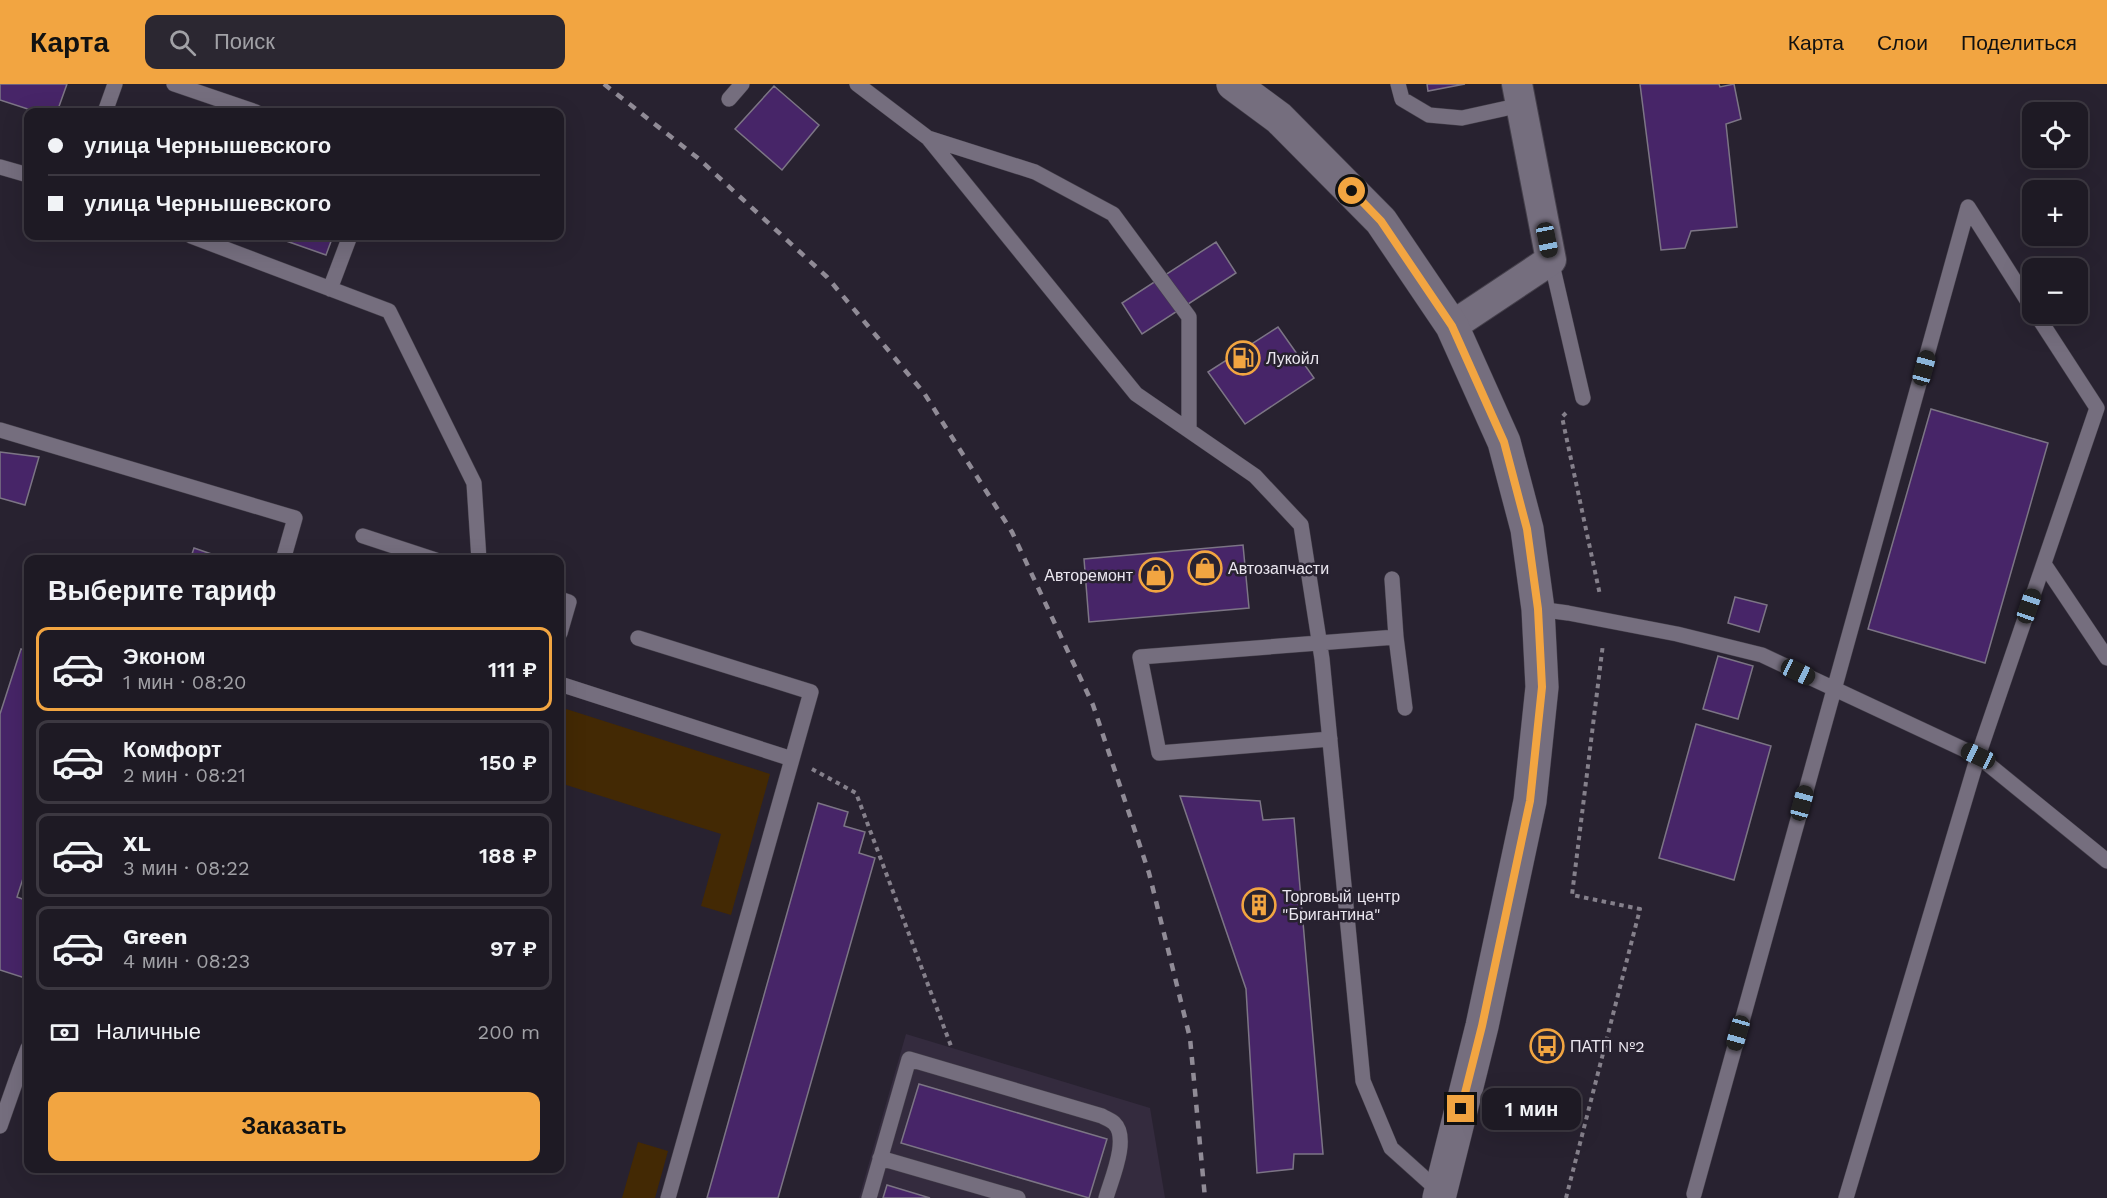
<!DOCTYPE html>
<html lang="ru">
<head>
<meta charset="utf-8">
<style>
  :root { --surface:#1e1a24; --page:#2b2731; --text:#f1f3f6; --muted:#a1a1a6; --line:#3c3841; --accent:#f2a541 }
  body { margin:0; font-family:"Work Sans",sans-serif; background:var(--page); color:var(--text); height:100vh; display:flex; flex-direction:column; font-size:22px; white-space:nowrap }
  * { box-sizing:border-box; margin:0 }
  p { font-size:20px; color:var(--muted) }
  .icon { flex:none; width:33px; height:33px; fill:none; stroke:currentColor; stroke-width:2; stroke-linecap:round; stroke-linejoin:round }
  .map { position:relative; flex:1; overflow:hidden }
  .side { position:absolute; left:24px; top:471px; width:540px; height:618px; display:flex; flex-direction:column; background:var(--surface); border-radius:12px; box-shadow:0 6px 24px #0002,0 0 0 2px var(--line) }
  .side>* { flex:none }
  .hud { position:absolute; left:24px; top:24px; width:540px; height:132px; border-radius:12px; box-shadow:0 6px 24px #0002,0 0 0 2px var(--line); display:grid; align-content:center; height:132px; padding:0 24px; background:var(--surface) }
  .controls { position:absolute; left:2022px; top:18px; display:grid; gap:12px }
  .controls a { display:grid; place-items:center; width:66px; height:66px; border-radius:12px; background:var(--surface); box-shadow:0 6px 24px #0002,0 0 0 2px var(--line); font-size:30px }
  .end { position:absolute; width:27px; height:27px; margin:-14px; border:8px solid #f2a541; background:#111; box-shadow:0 0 0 3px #111 }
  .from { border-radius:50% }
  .bubble { position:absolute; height:42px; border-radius:12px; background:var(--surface); box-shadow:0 6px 24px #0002,0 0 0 2px var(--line); font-size:20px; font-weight:600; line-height:42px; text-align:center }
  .car { position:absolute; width:18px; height:36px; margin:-18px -9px; border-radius:8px; box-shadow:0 0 4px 2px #0007; background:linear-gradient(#222 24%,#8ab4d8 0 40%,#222 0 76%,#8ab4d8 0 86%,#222 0) }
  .hud b { display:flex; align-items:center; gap:21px; height:57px; font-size:22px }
  .hud b+b { border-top:2px solid var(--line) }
  .hud i { width:15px; height:15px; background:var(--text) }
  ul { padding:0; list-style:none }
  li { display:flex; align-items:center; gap:18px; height:84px; margin:0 12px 9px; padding:0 12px; border:3px solid var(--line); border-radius:12px }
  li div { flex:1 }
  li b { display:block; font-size:22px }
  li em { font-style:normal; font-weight:600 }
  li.active { border-color:var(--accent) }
  li>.icon { width:54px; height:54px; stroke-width:1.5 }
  h2 { padding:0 24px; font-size:27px; line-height:72px }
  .pay { display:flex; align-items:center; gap:15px; height:66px; padding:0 24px; font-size:22px }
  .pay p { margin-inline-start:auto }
  .primary-button { display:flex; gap:12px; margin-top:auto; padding:12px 24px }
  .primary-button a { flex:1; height:69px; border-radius:12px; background:var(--accent); color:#111; font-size:24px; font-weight:600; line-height:69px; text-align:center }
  header { display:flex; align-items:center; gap:36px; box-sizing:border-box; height:84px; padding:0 30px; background:var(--accent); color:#111 }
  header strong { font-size:28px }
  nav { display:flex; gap:33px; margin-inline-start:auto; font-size:21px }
  .search { width:420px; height:54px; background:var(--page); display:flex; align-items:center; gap:15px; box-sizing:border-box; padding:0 21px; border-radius:12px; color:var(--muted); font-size:22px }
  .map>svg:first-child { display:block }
  .built { fill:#342b3e }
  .green { fill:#432904 }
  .building { fill:#472568; stroke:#7c7585; stroke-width:1.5 }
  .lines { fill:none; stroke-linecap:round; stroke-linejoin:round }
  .lane-casing { stroke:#45404b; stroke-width:16 }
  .street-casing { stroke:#45404b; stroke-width:32 }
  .secondary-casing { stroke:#45404b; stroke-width:34 }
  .path { stroke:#85808b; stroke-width:4; stroke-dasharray:4.5 4.5; stroke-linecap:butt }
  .lane { stroke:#756e7e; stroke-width:15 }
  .street { stroke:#756e7e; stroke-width:30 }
  .secondary { stroke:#756e7e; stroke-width:33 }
  .rail { stroke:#908b96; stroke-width:4.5; stroke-dasharray:8 8; stroke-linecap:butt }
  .route { stroke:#f2a541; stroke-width:8 }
  .labels { text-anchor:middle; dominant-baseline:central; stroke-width:5; stroke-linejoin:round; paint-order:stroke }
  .poi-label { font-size:16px; fill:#ebe7f0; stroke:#282230; text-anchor:start }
</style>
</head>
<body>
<header>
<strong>Карта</strong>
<div class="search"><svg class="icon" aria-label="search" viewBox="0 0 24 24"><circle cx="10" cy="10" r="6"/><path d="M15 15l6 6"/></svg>Поиск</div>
<nav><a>Карта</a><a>Слои</a><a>Поделиться</a></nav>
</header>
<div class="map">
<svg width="2107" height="1114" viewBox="0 0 2107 1114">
  <rect width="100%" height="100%" fill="#282230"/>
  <path class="built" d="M906 950 1150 1024 1165 1114H859Z"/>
  <path class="green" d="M560 623 770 690 731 831 701 822 721 750 560 699Z
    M638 1058 668 1067 655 1114H622Z"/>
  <path class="building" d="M0 0H67L57 28H37L0 16Z
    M1427 0H1465L1428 7Z
    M1640 0H1719L1720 3 1734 0 1741 35 1726 40 1737 143 1691 147 1685 164 1661 166Z
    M774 2 819 41 782 86 735 45Z
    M177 24 191 28H165Z
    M272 152H333L326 171Z
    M1216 158 1236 189 1142 250 1122 219Z
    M1278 243 1314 294 1245 340 1208 288Z
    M1931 325 2048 359 1985 579 1868 545Z
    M0 368 39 373 25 421 0 414Z
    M1243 461 1249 524 1089 538 1084 475Z
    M194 464 229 476H190Z
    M1735 513 1767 521 1759 548 1728 539Z
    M21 565 28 567V779L17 813 28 817V895L0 886V630Z
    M1718 572 1753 582 1738 635 1703 625Z
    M1696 640 1771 662 1734 796 1659 774Z
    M1180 712 1260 717 1263 736 1294 734 1323 1070H1294L1293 1085 1257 1089 1246 905Z
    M818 719 848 728 844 742 865 748 859 769 875 774 778 1114H707Z
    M919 1000 1107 1055 1089 1114 901 1059Z
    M887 1101 930 1114H883Z"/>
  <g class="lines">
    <defs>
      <path id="lane" d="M174 0 256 28
        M857 0 928 54 1136 310 1255 392 1301 441 1322 575 1363 997 1391 1064 1440 1108
        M1398 0 1402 15 1429 31 1462 34 1521 21
        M729 15 742 0
        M105 28 115 0
        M928 54 1035 88 1113 130 1189 233V345
        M0 83 28 91
        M191 152 389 227 474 399 479 476
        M1551 176 1583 314
        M330 205 350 152
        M0 346 295 434 283 476
        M363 452 436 476
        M2044 480 2107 574
        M1392 495 1396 553
        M560 515 569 518 560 549
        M1538 525 1568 529 1677 550 1762 571 1978 672 2107 777
        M638 554 811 608 668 1114
        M560 600 792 675
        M1330 655 1159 669 1140 573 1396 553 1405 624
        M20 985 28 964
        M0 1042 20 985 28 981
        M880 1074 1018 1114
        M1694 1110 1968 123 2032 224
        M869 1114 909 975 1102 1032C1105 1034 1111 1036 1114 1039 1130 1054 1111 1096 1106 1114
        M1846 1114 1978 672 2097 324 2036 230"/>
      <path id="street" d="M1452 242 1551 176 1517 0"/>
      <path id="secondary" d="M1233 0 1279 34 1381 137 1452 242 1504 358 1527 445 1538 525 1542 603 1530 717 1482 942 1439 1114"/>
    </defs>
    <use href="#lane" class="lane-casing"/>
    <use href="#street" class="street-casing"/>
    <use href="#secondary" class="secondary-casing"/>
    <path class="path" d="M1566 329 1562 333 1600 511
      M812 685 856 709 951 962
      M1566 1114 1640 825 1572 811 1603 560"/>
    <use href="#lane" class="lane"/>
    <use href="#street" class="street"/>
    <use href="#secondary" class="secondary"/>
    <path class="rail" d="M604 0 699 75 827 193 924 309 1012 448 1093 621 1149 789 1190 954 1205 1114"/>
  </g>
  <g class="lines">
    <path class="route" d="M1352 107 1381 137 1452 242 1504 358 1527 445 1538 525 1542 603 1530 717 1482 942 1461 1025"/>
  </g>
  <defs>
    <symbol id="fuel-ring" viewBox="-11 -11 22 22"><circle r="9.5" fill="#282230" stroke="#f2a541" stroke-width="1.5"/><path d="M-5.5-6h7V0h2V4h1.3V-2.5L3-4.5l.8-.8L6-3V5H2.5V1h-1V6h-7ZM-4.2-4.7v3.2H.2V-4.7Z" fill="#f2a541"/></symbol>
    <symbol id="shop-ring" viewBox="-11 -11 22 22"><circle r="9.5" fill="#282230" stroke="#f2a541" stroke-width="1.5"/><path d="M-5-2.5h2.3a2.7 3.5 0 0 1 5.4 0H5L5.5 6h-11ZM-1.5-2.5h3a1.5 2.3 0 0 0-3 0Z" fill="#f2a541"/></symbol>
    <symbol id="building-ring" viewBox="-11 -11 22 22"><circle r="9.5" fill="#282230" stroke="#f2a541" stroke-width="1.5"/><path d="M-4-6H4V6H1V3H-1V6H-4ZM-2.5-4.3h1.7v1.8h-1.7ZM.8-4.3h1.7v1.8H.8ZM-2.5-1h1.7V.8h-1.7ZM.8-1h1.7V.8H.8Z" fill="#f2a541"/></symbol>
    <symbol id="bus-ring" viewBox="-11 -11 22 22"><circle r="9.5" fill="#282230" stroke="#f2a541" stroke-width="1.5"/><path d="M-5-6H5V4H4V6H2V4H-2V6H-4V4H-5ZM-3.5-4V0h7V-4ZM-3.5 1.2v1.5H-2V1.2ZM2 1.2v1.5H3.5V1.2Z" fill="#f2a541"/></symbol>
  </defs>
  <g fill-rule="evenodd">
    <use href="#fuel-ring" x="1224" y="255" width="38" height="38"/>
    <use href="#shop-ring" x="1186" y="465" width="38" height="38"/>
    <use href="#shop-ring" x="1137" y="472" width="38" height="38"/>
    <use href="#building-ring" x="1240" y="802" width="38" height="38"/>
    <use href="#bus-ring" x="1528" y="943" width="38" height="38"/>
  </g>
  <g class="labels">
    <g class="poi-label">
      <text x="1266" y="274">Лукойл</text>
      <text x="1228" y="484">Автозапчасти</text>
      <text x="1133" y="491" text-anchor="end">Авторемонт</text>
      <text x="1282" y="812">Торговый центр<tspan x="1282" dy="18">"Бригантина"</tspan></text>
      <text x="1570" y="962">ПАТП №2</text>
    </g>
  </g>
</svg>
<div class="controls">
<a><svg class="icon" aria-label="locate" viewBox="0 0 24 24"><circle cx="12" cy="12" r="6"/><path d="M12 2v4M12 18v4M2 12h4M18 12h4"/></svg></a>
<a>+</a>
<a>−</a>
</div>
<i class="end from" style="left:1352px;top:107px"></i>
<i class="end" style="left:1461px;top:1025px"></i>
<div class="bubble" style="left:1482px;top:1004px;width:99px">1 мин</div>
<i class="car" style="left:1547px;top:156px;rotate:169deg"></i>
<i class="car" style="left:1924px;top:284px;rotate:15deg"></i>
<i class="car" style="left:2029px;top:522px;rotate:19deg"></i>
<i class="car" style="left:1798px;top:588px;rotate:115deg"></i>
<i class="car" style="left:1978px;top:672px;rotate:295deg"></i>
<i class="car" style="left:1802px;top:719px;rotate:15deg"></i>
<i class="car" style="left:1738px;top:949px;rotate:196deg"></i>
<div class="hud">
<b><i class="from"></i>улица Чернышевского</b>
<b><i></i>улица Чернышевского</b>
</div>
<section class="side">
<h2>Выберите тариф</h2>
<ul>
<li class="active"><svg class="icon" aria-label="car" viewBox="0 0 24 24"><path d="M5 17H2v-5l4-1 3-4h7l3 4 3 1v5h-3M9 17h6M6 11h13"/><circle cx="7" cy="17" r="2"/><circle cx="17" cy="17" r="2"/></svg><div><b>Эконом</b><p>1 мин · 08:20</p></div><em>111 ₽</em></li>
<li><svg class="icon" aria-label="car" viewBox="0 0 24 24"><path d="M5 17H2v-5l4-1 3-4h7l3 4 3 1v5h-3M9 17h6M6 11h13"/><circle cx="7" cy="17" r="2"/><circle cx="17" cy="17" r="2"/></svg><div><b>Комфорт</b><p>2 мин · 08:21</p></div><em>150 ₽</em></li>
<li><svg class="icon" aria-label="car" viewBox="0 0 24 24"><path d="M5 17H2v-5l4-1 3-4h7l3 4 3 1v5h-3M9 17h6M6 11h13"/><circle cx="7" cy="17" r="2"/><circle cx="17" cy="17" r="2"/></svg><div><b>XL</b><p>3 мин · 08:22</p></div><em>188 ₽</em></li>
<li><svg class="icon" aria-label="car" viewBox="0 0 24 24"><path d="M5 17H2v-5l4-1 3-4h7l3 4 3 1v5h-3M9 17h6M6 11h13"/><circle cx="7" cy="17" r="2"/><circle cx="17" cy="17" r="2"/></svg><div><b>Green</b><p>4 мин · 08:23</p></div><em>97 ₽</em></li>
</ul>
<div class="pay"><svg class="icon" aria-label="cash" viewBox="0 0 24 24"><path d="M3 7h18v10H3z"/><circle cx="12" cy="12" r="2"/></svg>Наличные<p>200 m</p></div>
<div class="primary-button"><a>Заказать</a></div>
</section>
</div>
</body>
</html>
